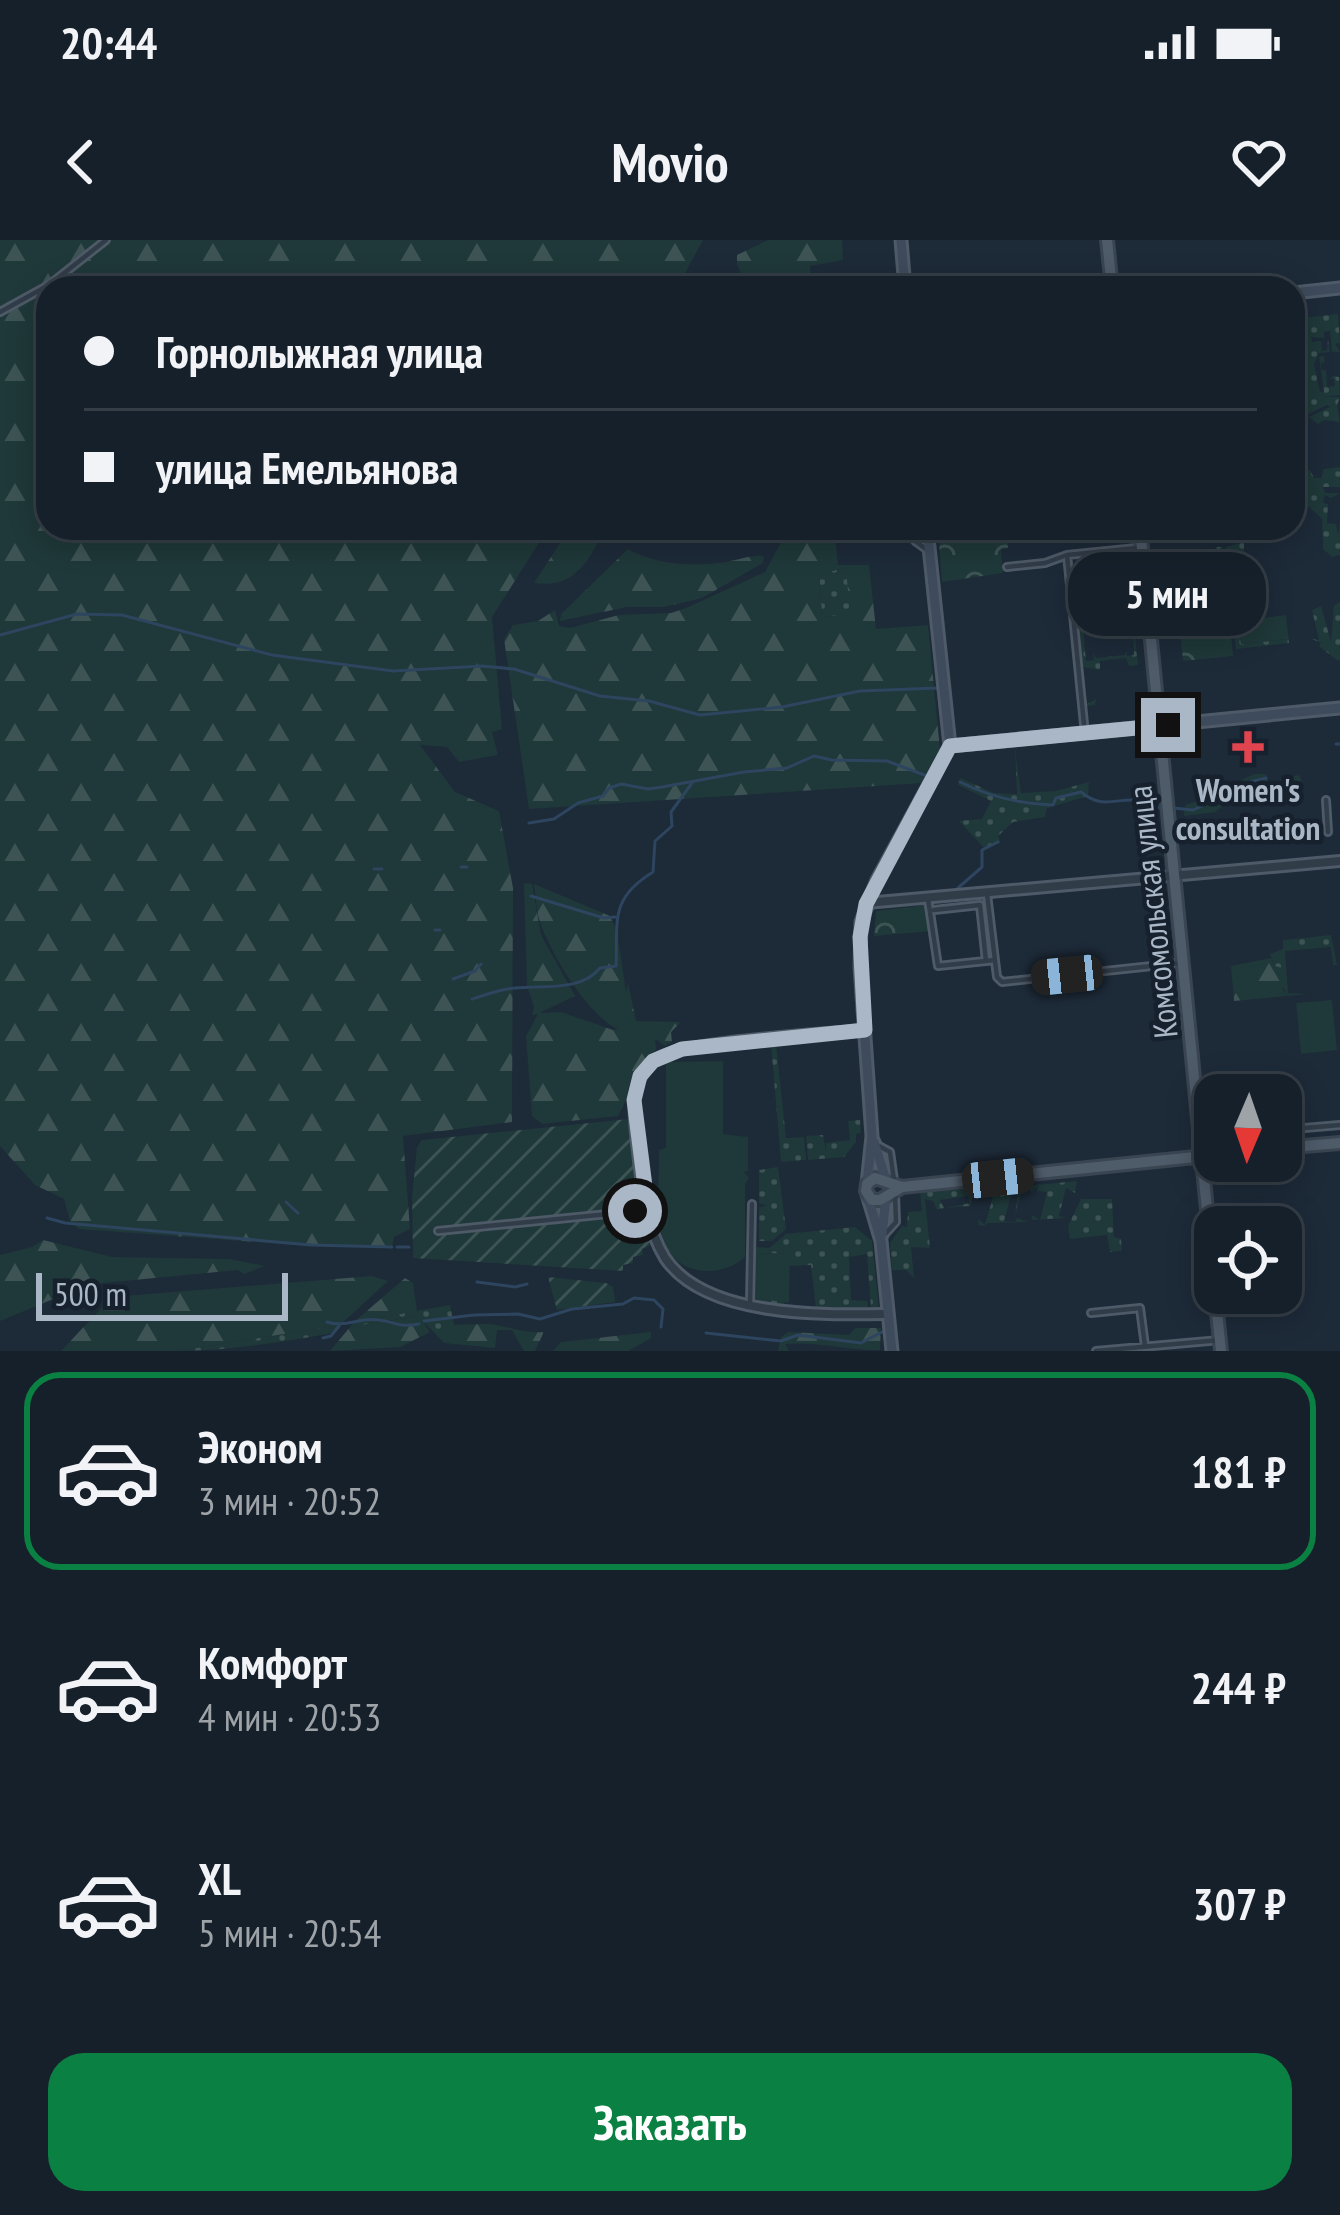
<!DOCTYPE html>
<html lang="ru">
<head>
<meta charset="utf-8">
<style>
  :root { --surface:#16202a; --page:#1f2832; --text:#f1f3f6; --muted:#9ea3a8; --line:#353e47; --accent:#0b8043 }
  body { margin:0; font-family:"PT Sans Narrow",sans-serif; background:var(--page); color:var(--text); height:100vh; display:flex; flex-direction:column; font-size:45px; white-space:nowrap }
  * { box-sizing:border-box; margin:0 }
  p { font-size:39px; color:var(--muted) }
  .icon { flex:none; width:66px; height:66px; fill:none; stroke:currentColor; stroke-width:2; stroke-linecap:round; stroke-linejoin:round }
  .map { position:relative; height:1111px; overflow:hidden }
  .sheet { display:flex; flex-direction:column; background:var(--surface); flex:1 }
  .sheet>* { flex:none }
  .banner { position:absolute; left:36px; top:36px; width:1269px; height:264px; border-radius:36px; box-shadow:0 6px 30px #0003,0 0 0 3px var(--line); display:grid; align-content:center; height:264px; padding:0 48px; background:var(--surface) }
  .needle { width:78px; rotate:182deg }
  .fabs { position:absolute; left:1194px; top:834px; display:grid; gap:24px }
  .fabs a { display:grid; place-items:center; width:108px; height:108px; border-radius:24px; background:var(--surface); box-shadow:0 6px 30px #0003,0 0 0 3px var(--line); font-size:60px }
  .scale { position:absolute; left:36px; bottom:30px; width:252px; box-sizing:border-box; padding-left:12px; border:6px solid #aab7c6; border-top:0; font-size:33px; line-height:42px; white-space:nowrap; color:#aab7c6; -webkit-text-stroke:9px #17212d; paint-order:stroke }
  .end { position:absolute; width:54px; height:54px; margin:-27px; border:15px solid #aab7c6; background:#111; box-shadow:0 0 0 6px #111 }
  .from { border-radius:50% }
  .bubble { position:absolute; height:84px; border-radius:36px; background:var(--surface); box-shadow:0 6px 30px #0003,0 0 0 3px var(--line); font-size:39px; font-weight:700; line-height:84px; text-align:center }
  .car { position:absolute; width:36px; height:72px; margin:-36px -18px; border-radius:15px; box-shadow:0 0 9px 3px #0007; background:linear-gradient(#222 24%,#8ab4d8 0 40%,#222 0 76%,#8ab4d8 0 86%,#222 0) }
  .banner b { display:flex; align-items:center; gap:42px; height:114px; font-size:45px }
  .banner b+b { border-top:3px solid var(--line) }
  .banner i { width:30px; height:30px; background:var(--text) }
  ul { padding:21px 0 0; list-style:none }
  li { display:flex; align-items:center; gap:36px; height:198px; margin:0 24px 18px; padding:0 24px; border:6px solid transparent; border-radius:36px }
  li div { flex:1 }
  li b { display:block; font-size:45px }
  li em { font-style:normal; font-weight:700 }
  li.selected { border-color:var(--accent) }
  li>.icon { width:108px; height:108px; stroke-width:1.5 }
  .action { display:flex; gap:24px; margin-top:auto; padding:24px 48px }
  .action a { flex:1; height:138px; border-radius:36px; background:var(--accent); color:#fff; font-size:48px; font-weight:700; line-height:138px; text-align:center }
  .status { display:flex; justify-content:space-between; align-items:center; height:84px; padding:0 60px; background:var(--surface); direction:ltr }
  .status svg { height:33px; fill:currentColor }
  header { display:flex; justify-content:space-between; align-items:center; height:156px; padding:0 48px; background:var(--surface); font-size:54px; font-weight:700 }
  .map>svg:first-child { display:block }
  .grass { fill:url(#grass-dots) }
  .forest { fill:url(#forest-firs); fill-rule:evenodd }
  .park { fill:url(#park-crowns) }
  .garden { fill:url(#garden-furrows) }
  .pitch { fill:#1f3839 }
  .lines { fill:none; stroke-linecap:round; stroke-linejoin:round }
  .stream { stroke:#2d455f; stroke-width:3 }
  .minor-casing { stroke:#4e5a67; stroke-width:10 }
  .tertiary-casing { stroke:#4e5a67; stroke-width:14 }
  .secondary-casing { stroke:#4e5a67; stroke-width:15 }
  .primary-casing { stroke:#3a4552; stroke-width:16 }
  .minor { stroke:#313c49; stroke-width:4.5 }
  .tertiary { stroke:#313c49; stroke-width:8 }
  .secondary { stroke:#3e4b5c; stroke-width:9 }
  .primary { stroke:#4e5b69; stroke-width:10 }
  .route { stroke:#aab7c6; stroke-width:15 }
  .health-dot { fill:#e0444e; stroke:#17212d; stroke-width:4.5 }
  .labels { text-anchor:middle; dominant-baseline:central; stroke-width:9; stroke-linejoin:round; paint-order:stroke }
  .poi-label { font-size:33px; font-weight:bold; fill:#aab7c6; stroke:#17212d }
  .street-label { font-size:33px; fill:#aab7c6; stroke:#17212d }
</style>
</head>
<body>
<div class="status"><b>20:44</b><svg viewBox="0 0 49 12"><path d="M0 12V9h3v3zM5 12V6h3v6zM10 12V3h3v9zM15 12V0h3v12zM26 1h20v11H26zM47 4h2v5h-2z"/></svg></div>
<header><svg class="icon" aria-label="back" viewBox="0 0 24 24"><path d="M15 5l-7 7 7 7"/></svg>Movio<svg class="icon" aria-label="heart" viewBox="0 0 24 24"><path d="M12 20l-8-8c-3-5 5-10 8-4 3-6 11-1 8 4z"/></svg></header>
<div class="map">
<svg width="1340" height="1111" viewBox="0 0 1340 1111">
  <defs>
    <pattern id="grass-dots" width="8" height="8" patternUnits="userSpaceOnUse" patternTransform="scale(3)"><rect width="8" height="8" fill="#1f3839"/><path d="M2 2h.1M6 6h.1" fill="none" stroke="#3d5354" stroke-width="1.8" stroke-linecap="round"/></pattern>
    <pattern id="forest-firs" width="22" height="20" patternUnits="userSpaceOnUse" patternTransform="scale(3)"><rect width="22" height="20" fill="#1f3839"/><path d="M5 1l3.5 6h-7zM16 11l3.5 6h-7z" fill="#3d5354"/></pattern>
    <pattern id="park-crowns" width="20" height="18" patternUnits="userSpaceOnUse" patternTransform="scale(3)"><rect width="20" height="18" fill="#1f3839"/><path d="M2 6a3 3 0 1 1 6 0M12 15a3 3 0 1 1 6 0" fill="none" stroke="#3d5354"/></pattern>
    <pattern id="garden-furrows" width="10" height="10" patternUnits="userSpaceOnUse" patternTransform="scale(3)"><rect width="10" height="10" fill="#1f3839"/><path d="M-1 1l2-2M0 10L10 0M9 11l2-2" fill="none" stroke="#3d5354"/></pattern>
  </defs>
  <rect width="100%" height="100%" fill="#1d2a38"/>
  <path class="grass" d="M1338 74 1340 103 1335 104 1340 111 1332 112 1330 91 1324 92V98L1311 97 1312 102 1321 101 1322 111 1327 110 1328 100 1330 112 1319 113 1314 124 1320 152H1324L1319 116H1324L1325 122 1321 123V130H1326L1327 147 1335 146 1334 139H1330L1333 136 1339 137 1340 155 1324 157H1340L1337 165 1340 182 1324 180 1318 184 1309 177 1330 167 1327 165 1308 174 1297 166 1300 157H1293L1301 143 1293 136V121L1305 124 1301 78Z
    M1340 227V247H1323L1325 253H1340L1331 258 1325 255 1323 263 1328 264 1327 283 1336 284 1338 295 1340 283V315L1332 317 1323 309 1322 279 1301 259 1299 235 1310 230 1314 238H1321L1324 229Z
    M1244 302V319L1235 314 1239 371 1259 370 1262 378 1253 379 1252 372 1238 373 1241 404 1287 399 1286 375 1289 403 1236 409 1226 307Z
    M1217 307H1222L1228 369 1213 373 1218 370 1216 363 1178 367V374L1183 376H1177L1176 364 1213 359 1180 358 1173 341 1180 348 1182 344 1174 330 1204 327 1203 353 1222 357 1219 318H1212Z
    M1071 323 1073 329H1079L1076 334 1078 356H1084L1083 365H1096L1092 349 1095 340 1112 337 1115 344 1106 339 1111 342 1108 352 1113 353 1107 357 1106 352H1101L1102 364 1122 365 1088 368 1092 387 1090 377 1082 378 1086 421 1094 420 1093 412 1096 418 1125 415 1127 411V416L1134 415 1133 378 1138 425 1129 426 1126 418 1100 421V430L1083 427 1087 464 1096 459 1095 465 1085 466Z
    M847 328 850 375 822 377 819 333Z
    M1340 362V419L1338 421 1319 406 1321 403 1310 398 1319 400 1312 370 1321 366 1331 402 1334 365Z
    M1015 510 1021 553 1056 551 1089 542 1088 556 1047 568 1045 577 1013 582 998 596 1000 602 985 609 959 581 982 579 991 561 958 545 960 538 994 553 1017 554Z
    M1331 695 1337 725H1333L1331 707 1285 711 1288 753 1309 754 1287 756 1270 714 1283 709V700Z
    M771 804H776L786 898 804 897 806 920 781 922Z
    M860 880 861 893 856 894V902L844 917 808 920 806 896 823 895 826 912V903L850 900 848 881Z
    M778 927 786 989 772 1001H759V967L767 966 759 963V930Z
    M1077 941 1075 953 1066 948 1059 976 1066 978 1032 980V975L1040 980 1047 952 1037 951 1038 946 1031 952 1026 946Z
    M976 945 970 966 946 968 970 963 968 956 940 960 944 968 937 970 933 961 925 959 930 1008 911 1007 914 1038 906 1030H892L890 1003 902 986 907 987 908 972 922 971 920 952Z
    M1022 946 1015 978 1018 954 1012 952 1004 981 1015 982 1017 978 1028 982 988 983 985 986 978 985 979 980 985 985 993 957 984 956 980 950Z
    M1081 959H1112L1114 997 1121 999 1122 1011 1110 1012 1107 995 1070 999 1068 986Z
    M855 987 872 1001 879 1070 871 1068 867 1014 849 1017 851 1060 867 1061 868 1068 863 1072 816 1069 811 1025 789 1026V1014L761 1013 785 1065 758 1061 755 1057 756 1007 769 1008 786 994Z
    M450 1065 454 1085H444V1103L418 1076 350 1087 354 1082Z
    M340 1085 333 1093C280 1102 230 1111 176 1111Z"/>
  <path class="forest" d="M0 0H703L677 48H48V288H543L542 298 492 377 502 489 492 492 498 515 459 522 447 507 420 505 455 552 499 571 513 648 512 882 403 896 410 989 394 997 392 1007 297 1005 79 989 70 981 64 959 35 945 0 906Z
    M768 0H842L843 20 810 26 811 48H747L737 24V15Z
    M570 288H605C589 321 575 349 534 343Z
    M789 288H834L838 325H869L876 389 928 385 940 510 922 543 529 569 504 399 513 385 538 381 555 370 559 386 570 388 619 375 671 373 686 368 765 332ZM846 328 850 374 822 377 819 334Z
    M628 309C655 325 694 327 725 322 740 320 748 315 764 316L763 323 702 358 664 367H627L560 381 561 374Z
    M1254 534H1266L1269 543 1299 535 1302 541 1234 557 1215 572 1184 576 1185 565 1204 559V554L1211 553V548L1231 545Z
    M524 643 532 644 541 695 575 756 539 773 561 772 613 790 618 789C589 777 550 713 540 682 536 671 536 656 534 644L610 676 617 692 626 752 628 743 636 781 681 782 671 792 672 802 665 806 655 799 656 810C631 828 632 854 618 876L542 884 532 876 526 796 538 774 532 775 534 767 527 746Z
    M1271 718 1275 726 1282 728 1281 741 1285 740 1288 749 1282 748 1287 756 1234 761 1231 726Z
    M43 1000 112 1017 229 1019 265 1026 244 1034 238 1030 103 1043 75 1050 0 1081V1015L32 1007Z
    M372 1036 388 1041 340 1085 176 1111H61L112 1057Z
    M405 1038 413 1043 417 1071 354 1082Z
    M419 1076 430 1092 400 1107 330 1111 350 1087Z
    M489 1084C508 1086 525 1094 543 1092V1094L535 1111H524L512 1090H497L495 1108 444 1103 443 1085Z
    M855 1088H881L880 1110C847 1111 819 1101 785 1104L789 1111H778L781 1097 788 1092 849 1095Z
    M651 1092V1098L628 1111H553L561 1102Z"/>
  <path class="park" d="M938 288H1006L1008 308 1001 310 1003 333 942 342Z
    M1229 375 1233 416 1183 421 1179 380Z
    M927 665 931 691 874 696 876 671Z"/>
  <path class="garden" d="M629 879 642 972 654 1004 642 1009 643 1015 633 1017V1023L623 1025V1031L413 1018 412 958 417 907 422 900Z
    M548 1037 606 1043 613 1047 615 1062 557 1070Z"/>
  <path class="pitch" d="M1253 372 1254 379 1286 375 1288 399 1241 404 1238 373Z
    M1332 760 1337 810 1301 814 1296 763Z
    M723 821V894L748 897V931L744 932 749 938 745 944V1017C735 1027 719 1032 703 1031 645 1024 660 952 659 910L666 908V822Z
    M758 1013 790 1014 789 1063 756 1058Z"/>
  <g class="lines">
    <path class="stream" d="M0 395 77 374 122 375 272 415 393 431 482 426 514 429 600 456 649 461 700 475 782 467 860 451 938 448
      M1336 504H1340
      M960 542C990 557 1021 564 1053 565L1056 558 1081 552C1101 568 1111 560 1132 560 1141 560 1154 567 1164 569
      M1232 552 1242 544 1266 538
      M1173 568 1193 570 1229 554
      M529 583 554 579 578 563 603 556 609 548 621 544 648 549 662 547 744 532 787 528 814 516 832 520 887 521 927 536
      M461 627H467
      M374 629H382
      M958 648 982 627V610L998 602
      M531 656 604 678 615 677
      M435 690H440
      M453 739 475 731 481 724
      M475 758C489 754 501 749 515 748 542 745 581 752 600 728L616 726C618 681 609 659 653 632L655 601 672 586 671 572 692 543
      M472 759H473
      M286 962 298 973
      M47 978 65 983 311 1005 392 1007
      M397 1007H409
      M477 1042 515 1047 527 1044
      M424 1081 474 1075 518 1074 540 1079 572 1069 623 1064 634 1058 654 1060 663 1069 661 1087
      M327 1082C345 1088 360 1077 379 1080 397 1082 398 1088 419 1084
      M706 1093 781 1101 798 1095 861 1103 882 1092
      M323 1098 331 1096 339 1086"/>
    <defs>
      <path id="minor" d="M0 72 49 45 106 0
        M915 288V301L926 309
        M1067 315 1085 494
        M1007 327 1045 323 1067 315 1137 308
        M1326 560 1328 592
        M987 654 997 737 1002 742 1180 723
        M928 659 938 726 995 720
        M934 670 980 665 986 721
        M1281 890 1340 885
        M1201 898 1215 896
        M877 905 890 912 894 940
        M438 991 648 970
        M886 993 896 982 895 954
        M750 1064 752 964
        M1091 1073 1140 1068 1145 1106
        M1096 1111 1220 1100"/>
      <path id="tertiary" d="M866 663 1340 621
        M865 790C826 794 682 801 657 819 628 838 634 873 637 903 641 939 645 986 665 1018 705 1078 824 1075 888 1074"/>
      <path id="secondary" d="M901 0 905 48
        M1293 53 1340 48
        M950 506 1340 468
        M874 902 887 943
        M867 944 872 896 860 727 861 682 877 640 950 506 927 288
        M867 954 881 1001 892 1111
        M882 995 886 956"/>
      <path id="primary" d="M1107 0 1112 48
        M1140 288 1215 1051
        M1281 908 1340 903
        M902 947 880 960H872L866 951 867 944 875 938 902 947 1215 915
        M1215 1053 1221 1111"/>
    </defs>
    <use href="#minor" class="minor-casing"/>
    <use href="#tertiary" class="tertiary-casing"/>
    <use href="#secondary" class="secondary-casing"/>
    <use href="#primary" class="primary-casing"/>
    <use href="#minor" class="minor"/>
    <use href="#tertiary" class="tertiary"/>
    <use href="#secondary" class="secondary"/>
    <use href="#primary" class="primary"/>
  </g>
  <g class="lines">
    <path class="route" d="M635 971 648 970 634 860 640 836 653 821 682 809 865 790 860 697 866 664 950 506 1168 485"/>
  </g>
  <path class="health-dot" d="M1242 489h12v12h12v12h-12v12h-12v-12h-12v-12h12z"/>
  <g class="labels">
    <g class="poi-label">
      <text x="1248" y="549">Women's<tspan x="1248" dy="38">consultation</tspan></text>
    </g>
    <g class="street-label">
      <text transform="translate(1152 672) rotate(-96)">Комсомольская улица</text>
    </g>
  </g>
</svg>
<div class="fabs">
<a><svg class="needle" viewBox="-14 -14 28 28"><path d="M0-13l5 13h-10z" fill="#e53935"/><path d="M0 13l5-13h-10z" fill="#9ea3a8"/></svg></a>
<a><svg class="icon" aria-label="locate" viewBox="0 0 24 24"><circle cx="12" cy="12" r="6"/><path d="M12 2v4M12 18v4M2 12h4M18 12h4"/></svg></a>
</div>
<div class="scale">500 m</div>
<i class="end from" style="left:635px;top:971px"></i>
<i class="end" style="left:1168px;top:485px"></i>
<div class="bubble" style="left:1068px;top:312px;width:198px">5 мин</div>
<i class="car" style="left:1067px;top:735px;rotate:264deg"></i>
<i class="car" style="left:998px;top:938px;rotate:84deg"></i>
<div class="banner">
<b><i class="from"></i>Горнолыжная улица</b>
<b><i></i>улица Емельянова</b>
</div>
</div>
<section class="sheet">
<ul>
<li class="selected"><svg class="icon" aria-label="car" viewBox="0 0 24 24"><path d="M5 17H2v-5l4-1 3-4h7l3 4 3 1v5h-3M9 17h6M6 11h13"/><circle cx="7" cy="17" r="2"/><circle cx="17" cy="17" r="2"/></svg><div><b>Эконом</b><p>3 мин · 20:52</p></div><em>181 ₽</em></li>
<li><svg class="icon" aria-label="car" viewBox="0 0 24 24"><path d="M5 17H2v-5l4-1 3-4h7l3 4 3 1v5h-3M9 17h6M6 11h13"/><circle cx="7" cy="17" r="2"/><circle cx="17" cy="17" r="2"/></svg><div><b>Комфорт</b><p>4 мин · 20:53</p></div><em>244 ₽</em></li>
<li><svg class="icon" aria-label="car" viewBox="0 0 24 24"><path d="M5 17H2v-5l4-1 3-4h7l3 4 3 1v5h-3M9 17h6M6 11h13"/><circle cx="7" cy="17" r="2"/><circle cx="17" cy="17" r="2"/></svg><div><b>XL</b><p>5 мин · 20:54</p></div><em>307 ₽</em></li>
</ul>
<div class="action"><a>Заказать</a></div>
</section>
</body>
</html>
